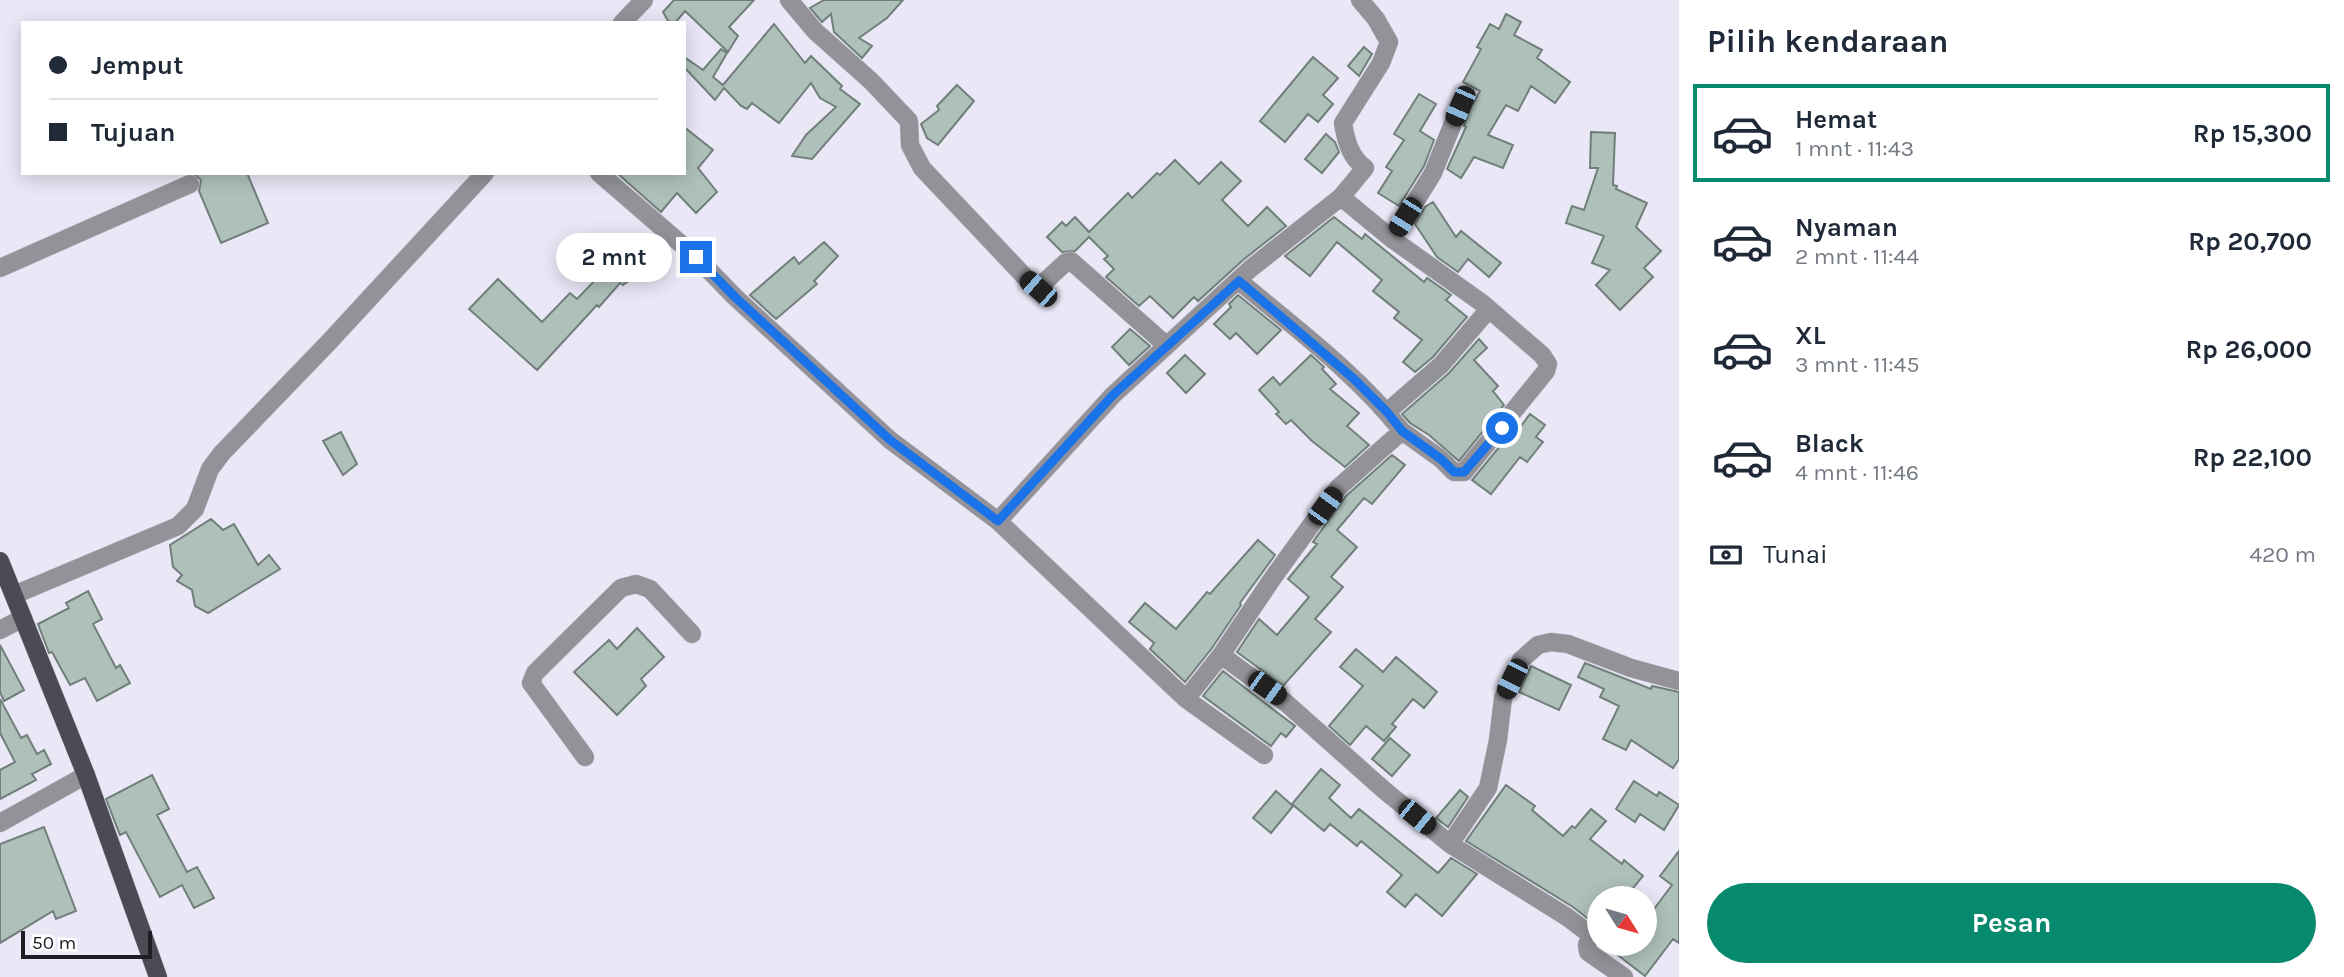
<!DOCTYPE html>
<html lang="id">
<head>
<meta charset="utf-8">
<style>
  :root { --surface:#fff; --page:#f6f6f7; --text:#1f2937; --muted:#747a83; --line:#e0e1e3; --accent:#07896e }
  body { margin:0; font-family:Karla,sans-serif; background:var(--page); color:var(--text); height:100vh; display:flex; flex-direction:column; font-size:26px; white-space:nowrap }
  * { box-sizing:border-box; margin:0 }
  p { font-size:23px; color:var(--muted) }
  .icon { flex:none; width:38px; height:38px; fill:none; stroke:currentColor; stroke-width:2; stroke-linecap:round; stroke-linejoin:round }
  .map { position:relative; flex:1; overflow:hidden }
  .drawer { display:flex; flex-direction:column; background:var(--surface); width:665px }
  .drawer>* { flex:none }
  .top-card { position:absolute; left:21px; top:21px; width:665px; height:154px; border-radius:0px; box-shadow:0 4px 18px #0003; display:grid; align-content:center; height:154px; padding:0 28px; background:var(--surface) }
  .needle { width:46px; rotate:127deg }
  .fabs { position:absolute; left:1587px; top:886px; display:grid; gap:14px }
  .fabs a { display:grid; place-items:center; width:70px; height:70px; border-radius:50%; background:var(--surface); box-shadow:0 4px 18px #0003; font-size:35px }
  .scale { position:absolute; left:21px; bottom:18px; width:131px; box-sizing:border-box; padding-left:7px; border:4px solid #1e1d22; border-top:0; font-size:19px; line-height:24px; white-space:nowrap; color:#1e1d22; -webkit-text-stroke:5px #fff; paint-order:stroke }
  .end { position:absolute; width:32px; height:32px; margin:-16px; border:9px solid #1a73e8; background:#fff; box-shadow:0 0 0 4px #fff }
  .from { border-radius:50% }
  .bubble { position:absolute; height:49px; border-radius:24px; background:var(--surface); box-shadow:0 4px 18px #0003; font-size:23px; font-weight:700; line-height:49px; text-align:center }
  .car { position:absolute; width:21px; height:42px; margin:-21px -10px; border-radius:9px; box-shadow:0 0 5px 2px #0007; background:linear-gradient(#222 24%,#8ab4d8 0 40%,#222 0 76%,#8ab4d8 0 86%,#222 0) }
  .top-card b { display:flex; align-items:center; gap:24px; height:66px; font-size:26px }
  .top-card b+b { border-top:2px solid var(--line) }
  .top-card i { width:18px; height:18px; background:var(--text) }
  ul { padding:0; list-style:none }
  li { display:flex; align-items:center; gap:21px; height:98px; margin:0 14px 10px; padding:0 14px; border:4px solid transparent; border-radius:0px }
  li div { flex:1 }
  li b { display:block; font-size:26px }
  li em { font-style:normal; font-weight:700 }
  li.active { border-color:var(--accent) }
  li>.icon { width:63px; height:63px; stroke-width:1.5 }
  h2 { padding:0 28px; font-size:32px; line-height:84px }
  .pay { display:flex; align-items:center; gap:18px; height:77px; padding:0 28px; font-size:26px }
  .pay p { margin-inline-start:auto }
  .action { display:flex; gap:14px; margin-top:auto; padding:14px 28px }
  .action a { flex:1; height:80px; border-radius:42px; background:var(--accent); color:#fff; font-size:28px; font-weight:700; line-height:80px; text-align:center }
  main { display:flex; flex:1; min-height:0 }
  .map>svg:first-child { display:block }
  .building { fill:#afc0ba; stroke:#707f7a; stroke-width:2 }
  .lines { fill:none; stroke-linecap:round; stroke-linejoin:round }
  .minor-casing { stroke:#c5c3d1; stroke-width:19 }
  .major-casing { stroke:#c5c3d1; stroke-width:19 }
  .minor { stroke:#929298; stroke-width:18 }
  .major { stroke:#4c4a55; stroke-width:18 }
  .route { stroke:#1a73e8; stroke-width:9 }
</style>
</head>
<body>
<main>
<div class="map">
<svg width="1679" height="977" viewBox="0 0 1679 977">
  <rect width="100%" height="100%" fill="#eae8f7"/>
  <path class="building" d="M674 0H754L729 27 738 36 728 52 685 11 675 23 668 21 663 12Z
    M824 0H903L887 18 859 38 872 46 862 58 834 32 831 14 822 22 810 8Z
    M1506 14 1521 22 1514 35 1542 50 1537 58 1570 82 1555 103 1531 86 1518 111 1506 105 1488 135 1513 145 1503 168 1474 157 1461 178 1447 169 1466 127 1464 126 1471 107 1480 91 1463 82 1481 49 1477 47 1490 24 1499 29Z
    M774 24 805 63 811 56 842 86 840 89 860 104 812 159 792 156 806 135 836 107 820 98 811 83 779 123 752 103 747 109 741 106 724 88 715 100 684 67V57L703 70 721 49 727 53 713 77 723 85Z
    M1364 47 1372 54 1359 76 1348 66Z
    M1313 57 1338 78 1323 95 1333 104 1318 122 1308 114 1285 142 1260 121Z
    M957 85 974 101 938 145 927 138 921 124 939 110 937 106Z
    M1419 94 1436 104 1420 131 1434 140 1424 166 1399 206 1378 193 1392 171 1386 167 1404 140 1394 134Z
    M684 127 713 150 698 168 717 192 696 213 677 193 661 212 617 173H684Z
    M1591 132 1615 133 1613 185 1617 186 1616 189 1647 203 1636 227 1661 251 1644 268 1653 277 1620 310 1596 285 1610 270 1592 263 1604 236 1566 223 1572 206 1584 210 1598 168H1590Z
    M1326 134 1335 142 1339 152 1322 173 1305 159Z
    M1175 160 1199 184 1221 162 1241 181 1222 200 1248 226 1267 207 1286 226 1243 260 1198 301 1194 297 1173 318 1150 296 1139 306 1106 277 1114 269 1104 259 1108 256 1089 237 1075 251 1062 252 1047 237 1062 222 1066 226 1075 217 1089 232 1128 193 1132 198 1157 173 1160 175Z
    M193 173H247L268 223 221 243 199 191 201 180Z
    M1433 202 1456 237 1461 231 1501 263 1489 277 1468 259 1458 272 1437 257 1415 224 1425 207Z
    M1334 217 1362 239 1365 234 1424 282 1427 278 1451 295 1446 300 1467 317 1433 357 1415 372 1403 362 1422 340 1394 318 1399 312 1373 291 1382 280 1337 242 1310 276 1285 256Z
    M824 242 838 256 814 281 817 284 776 319 750 295 794 257 799 264Z
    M626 248 645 263 635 276 623 285 620 283 599 307 597 305 537 370 469 309 498 279 542 322 570 293 577 299Z
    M1238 295 1281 330 1257 354 1236 333 1230 339 1214 324 1231 307 1229 304Z
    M1130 329 1150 346 1129 365 1112 347Z
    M1479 339 1487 348 1474 360 1498 386 1493 391 1504 405 1459 461 1429 435 1410 423 1402 414 1449 373Z
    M1185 355 1205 374 1186 393 1167 373Z
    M1311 355 1324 367 1322 369 1336 384 1330 389 1359 413 1347 426 1369 445 1345 467 1312 441 1291 420 1286 424 1276 414 1279 412 1259 390 1273 377 1280 385Z
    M1530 414 1545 425 1536 437 1543 442 1527 462 1520 457 1491 494 1472 480 1519 423 1521 426Z
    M341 432 357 464 343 475 323 441Z
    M1392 455 1405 465 1372 504 1364 498 1337 530 1357 547 1331 577 1343 587 1315 619 1331 632 1283 686 1237 652 1259 619 1277 635 1309 597 1288 579 1317 544 1313 542 1346 496Z
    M211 519 223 530 234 524 258 565 269 555 280 569 208 613 195 606 192 590 177 581 182 575 173 567 170 545Z
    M1258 540 1275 555 1240 603 1241 605 1212 648 1185 682 1150 649 1154 643 1129 622 1145 603 1176 629 1207 592 1210 594Z
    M88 591 102 619 93 624 116 668 120 665 130 683 97 701 85 678 70 685 52 652 49 653 38 624 69 608 66 603Z
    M637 628 664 657 641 679 646 686 617 715 574 672 609 640 617 649Z
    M0 645 24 690 4 701 0 692Z
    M1356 649 1383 672 1396 657 1437 692 1424 708 1413 699 1392 724 1396 727 1384 741 1366 726 1350 745 1329 726 1363 686 1340 667Z
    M1585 663 1651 689 1652 686 1679 692V759L1673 768 1631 740 1626 750 1603 739 1619 706 1600 697 1604 689 1578 677Z
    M1531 666 1571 685 1559 710 1519 692Z
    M1223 671 1295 726 1286 737 1281 733 1271 746 1203 696Z
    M0 699 21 738 27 735 37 754 44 750 51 764 32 774 36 780 0 799V770L15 762 0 733Z
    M1390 738 1410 755 1392 776 1372 759Z
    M1321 769 1340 785 1329 798 1351 818 1359 809 1438 873 1451 858 1477 874 1442 916 1416 894 1405 907 1387 892 1402 875 1361 841 1357 846 1330 824 1324 831 1292 804Z
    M152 775 169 809 157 815 187 872 197 867 214 898 194 908 182 885 160 897 126 832 120 835 106 799Z
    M1634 781 1657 796 1659 792 1679 805 1664 830 1640 814 1635 822 1616 809Z
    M1506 785 1535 806 1532 810 1563 836 1572 826 1575 828 1591 809 1606 821 1590 839 1622 864 1624 860 1643 876 1625 898H1600V928L1573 907 1466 841Z
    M1460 790 1468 797 1448 827 1436 818Z
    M1276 791 1293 806 1271 833 1253 818Z
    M44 827 76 911 56 919 53 911 0 943V844Z
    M1679 851V943L1673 939 1645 976 1602 943H1645V921L1672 885 1660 876Z"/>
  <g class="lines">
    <defs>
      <path id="minor" d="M789 0 815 31 871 81 909 121 910 145 922 168 1025 277 1038 288 1066 262 1071 261 1166 345
        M622 23 644 0
        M599 173 696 257 735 297 890 440 998 521 1186 699 1221 655 1285 702 1384 790 1450 844 1567 917 1591 935 1587 945 1588 952 1624 977
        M1341 197 1392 239 1482 303 1542 355 1548 364 1546 371 1464 472H1454L1441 459 1402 431
        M1392 239 1433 173 1460 106
        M0 268 190 184
        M1387 412 1441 365 1489 309
        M998 521 1113 395 1250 269 1341 197 1365 168C1350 157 1346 141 1343 123L1381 63 1389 42 1376 19 1360 0
        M14 595 178 526 195 509 210 469 222 453 329 342 485 173
        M0 630 23 618
        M1221 655 1272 579 1338 488 1402 431C1356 373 1295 328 1239 281
        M1186 699 1264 755
        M585 757 531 683 535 673 621 588 636 584 650 589 692 634
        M0 823 86 775
        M1450 844 1488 788 1498 740 1503 698 1521 660 1538 645 1551 642 1568 644 1631 668 1679 681"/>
      <path id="major" d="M0 561 86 775 158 977"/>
    </defs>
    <use href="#minor" class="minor-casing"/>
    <use href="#major" class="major-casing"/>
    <use href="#minor" class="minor"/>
    <use href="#major" class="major"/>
  </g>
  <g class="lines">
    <path class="route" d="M696 257 735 297 890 440 998 521 1113 395 1239 281 1354 379 1387 412 1402 431 1441 459 1454 472H1464L1502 428"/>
  </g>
</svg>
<div class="fabs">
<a><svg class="needle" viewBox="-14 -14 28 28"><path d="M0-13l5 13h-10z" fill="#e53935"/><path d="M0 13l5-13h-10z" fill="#747a83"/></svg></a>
</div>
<div class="scale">50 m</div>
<i class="end from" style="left:1502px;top:428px"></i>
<i class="end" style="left:696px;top:257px"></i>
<div class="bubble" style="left:556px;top:233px;width:116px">2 mnt</div>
<i class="car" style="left:1460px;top:106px;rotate:204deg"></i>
<i class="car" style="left:1405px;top:217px;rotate:212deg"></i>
<i class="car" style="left:1038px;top:289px;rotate:311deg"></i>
<i class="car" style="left:1325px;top:506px;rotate:36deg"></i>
<i class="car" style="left:1512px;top:679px;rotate:206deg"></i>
<i class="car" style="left:1267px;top:688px;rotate:126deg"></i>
<i class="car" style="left:1417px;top:817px;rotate:129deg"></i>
<div class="top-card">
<b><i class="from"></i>Jemput</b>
<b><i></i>Tujuan</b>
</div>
</div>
<section class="drawer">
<h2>Pilih kendaraan</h2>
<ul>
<li class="active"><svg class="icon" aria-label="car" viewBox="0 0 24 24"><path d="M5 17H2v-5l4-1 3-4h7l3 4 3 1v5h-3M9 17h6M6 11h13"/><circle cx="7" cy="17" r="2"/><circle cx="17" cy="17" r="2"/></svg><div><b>Hemat</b><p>1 mnt · 11:43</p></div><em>Rp 15,300</em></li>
<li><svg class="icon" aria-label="car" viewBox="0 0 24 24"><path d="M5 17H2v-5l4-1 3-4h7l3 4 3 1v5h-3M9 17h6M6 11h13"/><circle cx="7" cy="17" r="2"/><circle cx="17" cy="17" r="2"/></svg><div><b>Nyaman</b><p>2 mnt · 11:44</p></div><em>Rp 20,700</em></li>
<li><svg class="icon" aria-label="car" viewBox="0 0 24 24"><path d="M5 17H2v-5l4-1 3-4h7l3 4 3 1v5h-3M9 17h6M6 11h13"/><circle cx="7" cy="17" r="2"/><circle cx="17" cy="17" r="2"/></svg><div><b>XL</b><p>3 mnt · 11:45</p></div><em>Rp 26,000</em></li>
<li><svg class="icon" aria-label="car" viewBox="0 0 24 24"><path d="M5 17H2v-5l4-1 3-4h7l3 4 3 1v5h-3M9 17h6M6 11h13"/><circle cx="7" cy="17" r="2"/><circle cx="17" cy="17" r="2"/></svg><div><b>Black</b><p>4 mnt · 11:46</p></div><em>Rp 22,100</em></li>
</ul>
<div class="pay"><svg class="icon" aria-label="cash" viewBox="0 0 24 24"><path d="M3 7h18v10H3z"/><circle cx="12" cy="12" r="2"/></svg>Tunai<p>420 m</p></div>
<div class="action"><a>Pesan</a></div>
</section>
</main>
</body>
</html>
